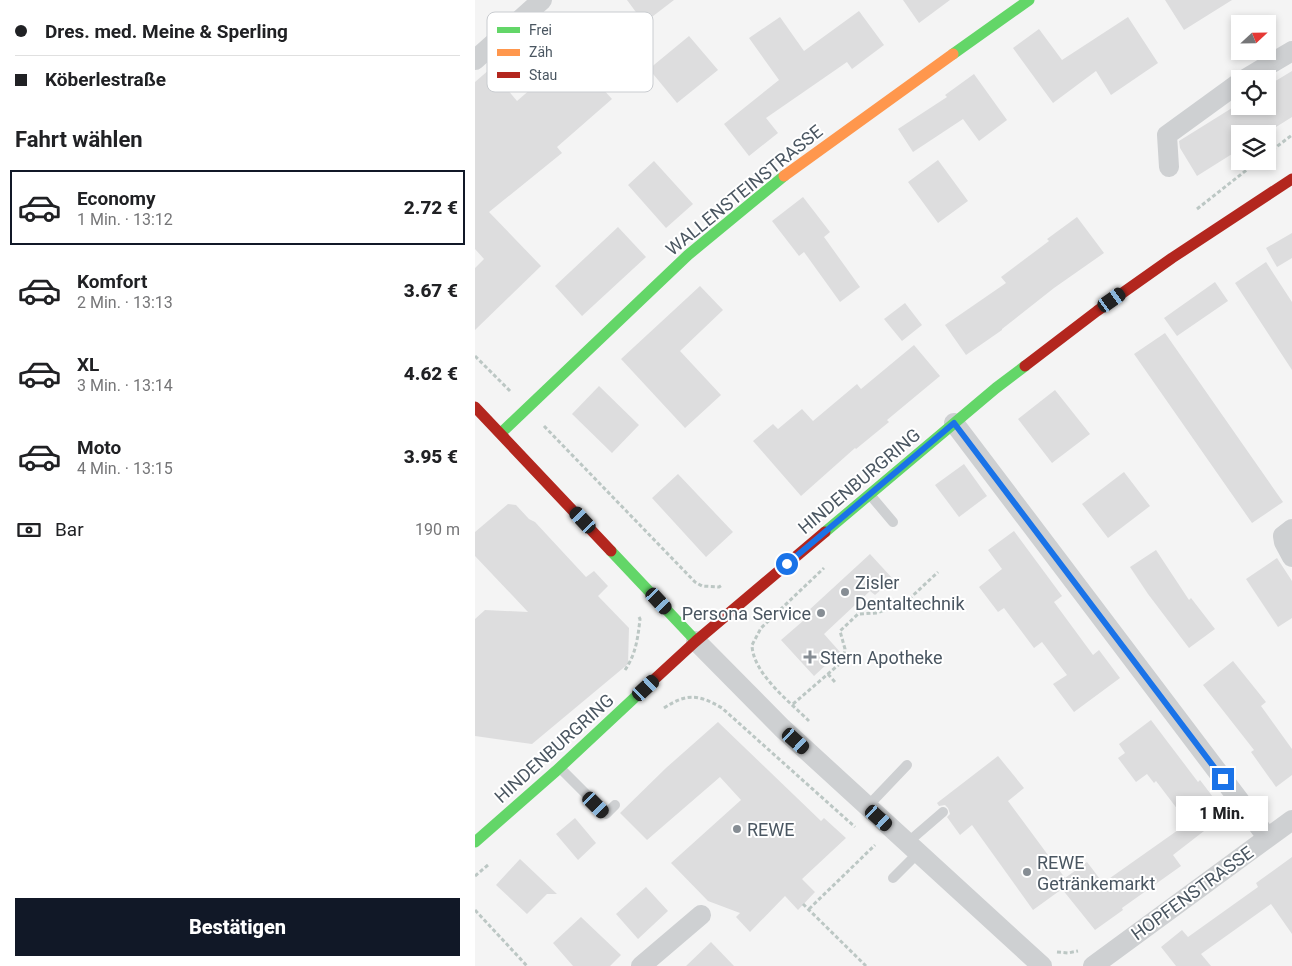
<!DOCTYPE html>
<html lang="de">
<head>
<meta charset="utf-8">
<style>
  :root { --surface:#fff; --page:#f2f2f2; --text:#202124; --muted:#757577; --line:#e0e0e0; --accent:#111827 }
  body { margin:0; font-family:Roboto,sans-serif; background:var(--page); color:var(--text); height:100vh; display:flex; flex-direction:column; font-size:19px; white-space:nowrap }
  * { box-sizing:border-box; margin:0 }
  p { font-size:16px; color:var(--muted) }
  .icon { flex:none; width:28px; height:28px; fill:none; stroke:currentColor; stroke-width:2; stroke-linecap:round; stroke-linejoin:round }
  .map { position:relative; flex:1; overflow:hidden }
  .details { display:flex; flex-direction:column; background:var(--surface); width:475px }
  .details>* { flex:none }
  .top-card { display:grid; align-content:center; height:110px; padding:0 15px; background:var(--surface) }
  .needle { width:32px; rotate:68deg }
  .tools { position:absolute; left:756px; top:15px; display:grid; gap:10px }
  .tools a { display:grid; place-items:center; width:45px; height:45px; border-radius:0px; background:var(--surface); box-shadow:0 2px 8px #0003; font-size:25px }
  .end { position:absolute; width:22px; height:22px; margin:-11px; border:6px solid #1a73e8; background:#fff; box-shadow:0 0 0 2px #fff }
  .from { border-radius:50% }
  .bubble { position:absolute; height:35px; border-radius:0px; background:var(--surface); box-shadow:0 2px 8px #0003; font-size:16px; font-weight:800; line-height:35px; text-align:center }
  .car { position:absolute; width:15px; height:30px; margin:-15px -8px; border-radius:6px; box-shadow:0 0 4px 1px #0007; background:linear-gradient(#222 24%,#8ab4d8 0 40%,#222 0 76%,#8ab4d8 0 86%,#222 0) }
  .top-card b { display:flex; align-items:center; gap:18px; height:48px; font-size:19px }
  .top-card b+b { border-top:1px solid var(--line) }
  .top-card i { width:12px; height:12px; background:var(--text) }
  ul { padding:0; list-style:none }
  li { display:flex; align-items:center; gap:15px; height:75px; margin:0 10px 8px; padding:0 5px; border:2px solid transparent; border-radius:0px }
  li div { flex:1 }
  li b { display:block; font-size:19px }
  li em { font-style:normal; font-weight:800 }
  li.on { border-color:var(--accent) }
  li>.icon { width:45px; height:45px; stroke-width:1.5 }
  h2 { padding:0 15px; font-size:22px; line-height:60px }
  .pay { display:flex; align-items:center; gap:12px; height:55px; padding:0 15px; font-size:19px }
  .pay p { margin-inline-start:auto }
  .button { display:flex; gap:10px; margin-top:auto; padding:10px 15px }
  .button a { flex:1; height:58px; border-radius:0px; background:var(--accent); color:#fff; font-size:20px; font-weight:800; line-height:58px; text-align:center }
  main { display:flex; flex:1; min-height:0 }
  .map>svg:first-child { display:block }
  .building { fill:#ddddde }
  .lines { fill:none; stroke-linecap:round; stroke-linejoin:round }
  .path { stroke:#bcc7c4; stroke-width:3; stroke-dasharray:4 2.5; stroke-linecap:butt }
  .lane { stroke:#ced0d2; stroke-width:10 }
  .street { stroke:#ced0d2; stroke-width:20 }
  .fast { stroke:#63d668; stroke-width:11 }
  .slow { stroke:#ff974d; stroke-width:11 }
  .jam { stroke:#b3261e; stroke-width:11 }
  .route { stroke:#1a73e8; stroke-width:6 }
  .poi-dot { fill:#868d94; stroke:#fff; stroke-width:2 }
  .labels { text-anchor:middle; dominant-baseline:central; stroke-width:4; stroke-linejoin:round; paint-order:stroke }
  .street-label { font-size:18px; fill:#4a5661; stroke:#fff }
  .poi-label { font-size:18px; fill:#4a5661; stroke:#fff; text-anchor:start }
  .key { fill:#fff; stroke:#c9ccd0; stroke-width:1 }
  .key-label { font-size:14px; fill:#4a5661 }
</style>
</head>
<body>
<main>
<section class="details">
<div class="top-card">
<b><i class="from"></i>Dres. med. Meine &amp; Sperling</b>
<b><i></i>Köberlestraße</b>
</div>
<h2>Fahrt wählen</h2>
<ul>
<li class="on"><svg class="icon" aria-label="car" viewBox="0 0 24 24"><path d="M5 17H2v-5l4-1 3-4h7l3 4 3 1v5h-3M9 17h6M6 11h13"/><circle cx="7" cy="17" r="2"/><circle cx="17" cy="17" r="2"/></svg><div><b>Economy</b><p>1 Min. · 13:12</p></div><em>2.72 €</em></li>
<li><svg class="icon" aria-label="car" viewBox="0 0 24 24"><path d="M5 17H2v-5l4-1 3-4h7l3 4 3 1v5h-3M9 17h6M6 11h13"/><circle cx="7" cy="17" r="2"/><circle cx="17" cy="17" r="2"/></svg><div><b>Komfort</b><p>2 Min. · 13:13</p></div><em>3.67 €</em></li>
<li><svg class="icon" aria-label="car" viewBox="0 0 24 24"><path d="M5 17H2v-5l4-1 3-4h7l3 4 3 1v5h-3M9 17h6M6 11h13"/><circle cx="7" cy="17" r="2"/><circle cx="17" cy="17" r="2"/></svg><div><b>XL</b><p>3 Min. · 13:14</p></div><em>4.62 €</em></li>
<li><svg class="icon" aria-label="car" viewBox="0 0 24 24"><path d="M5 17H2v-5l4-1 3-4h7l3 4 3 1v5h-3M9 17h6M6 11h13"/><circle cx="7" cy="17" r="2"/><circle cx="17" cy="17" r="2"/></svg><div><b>Moto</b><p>4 Min. · 13:15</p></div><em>3.95 €</em></li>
</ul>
<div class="pay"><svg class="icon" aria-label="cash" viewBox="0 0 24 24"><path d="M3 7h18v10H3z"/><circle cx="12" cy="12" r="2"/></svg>Bar<p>190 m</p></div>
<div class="button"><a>Bestätigen</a></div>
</section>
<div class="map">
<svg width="817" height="966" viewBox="0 0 817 966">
  <rect width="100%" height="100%" fill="#f4f4f4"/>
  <path class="building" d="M152 0H199L169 23Z
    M428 0H475L444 23Z
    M690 0H757L709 30Z
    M384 11 409 45 377 69 372 62 291 118 303 133 274 156 249 124 304 80 274 38 305 17 329 51Z
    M653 17 683 63 636 95 621 71 578 103 538 48 564 29 587 60Z
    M214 36 243 70 202 103 174 69Z
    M96 54 137 99 82 147 87 153 14 212 66 266 0 330V268L9 259 0 249V82L15 69 42 101Z
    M817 71V117L790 134H765V149L722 176 705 148 704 141 765 103V106H792V86Z
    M499 74 532 120 504 141 488 119 438 152 423 129 472 97 470 95Z
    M463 160 493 201 463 223 433 182Z
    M179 161 218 204 191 228 153 185Z
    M328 197 355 232 349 237 385 287 365 302 329 252 324 256 297 221Z
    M602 217 629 253 579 288 527 329V330L491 355 470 325 531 283 526 277 574 241 572 239Z
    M143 227 171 257 107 316 80 286Z
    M817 233V258L802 267 791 248Z
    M791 262 817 302V370L760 283Z
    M740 282 753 301 702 336 689 318Z
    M225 286 248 310 205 351 246 395 210 428 146 359Z
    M430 303 447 325 427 341 409 319Z
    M690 333 808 502 777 523 659 354Z
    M439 345 465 376 412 420 414 422 381 449 380 448 326 496 278 441 298 424 303 429 327 409 338 421 382 384 386 389Z
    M124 386 164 425 137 453 97 414Z
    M580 390 615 434 577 463 543 419Z
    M489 464 512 496 484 517 460 485Z
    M649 472 675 506 633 538 607 504Z
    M203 474 258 532 231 557 177 498Z
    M33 504 41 505 54 519 60 522 111 577 119 571 133 586 123 596 154 628 153 664 57 744 0 736V619L10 610 53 612 0 556V532Z
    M539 531 587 596 579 602 618 655 624 650 645 678 599 712 578 684 592 675 567 642 559 648 529 608 523 612 504 587 527 569 513 550Z
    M681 550 714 600 716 598 740 629 714 648 673 594 655 567Z
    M395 554 418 579 400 595 395 591 349 634 365 652 339 676 306 640 336 614 333 611Z
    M802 558 817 581V618L803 627 771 579Z
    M758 661 791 702 786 706 817 749V775L801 787 776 752 779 750 728 685Z
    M676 720 723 782 725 780 751 814 698 855 706 866 647 908 648 910 620 930 587 889 558 910 497 825 485 835 472 817 475 814 473 808 470 805 464 806 462 803 523 756 549 788 533 801 590 878 612 862 628 883 713 823 681 781 679 783 672 774 661 782 643 758 650 753 644 744Z
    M243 722 346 821 349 818 371 838 327 879 340 892 323 910 310 896 275 932 261 917 265 913 233 901 196 863 266 800 245 777 172 840 145 813 191 768Z
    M100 818 121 843 103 860 81 834Z
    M817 857V934L796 904 726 954 736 966H701L686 947 707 930 713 937 783 887 781 883Z
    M45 859 82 894H72L52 914 21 885Z
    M171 887 193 911 163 939 141 914Z
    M106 917 146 955 135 966H98L78 943Z
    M236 942 259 966H211Z"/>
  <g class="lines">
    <path class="path" d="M792 154 817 135
      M722 209 783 161
      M0 356 35 391
      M69 426 220 582 227 586 244 587 247 585
      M150 670C161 654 163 637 165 619L164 617
      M353 674 360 682
      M318 704 368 661 370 649 365 631 383 614 402 613 432 601 463 572
      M189 708C212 693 223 694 247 708L380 827
      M334 721C315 702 278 674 277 645L286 628 349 568
      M0 876 13 865
      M328 904 391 966
      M334 909 400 845
      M0 910 52 966
      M582 952 593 953 603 951"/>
    <path class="lane" d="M396 496 418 522
      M86 769 131 814 140 805
      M392 807 432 765
      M432 843 468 812
      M418 878 443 853"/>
    <path class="street" d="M0 60 67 0
      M770 79 817 51
      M694 167 692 135 765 82
      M479 423 792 837
      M817 529 808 536 809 542 817 557
      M221 641 307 728 567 966
      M166 966 226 915
      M618 966 817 820"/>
    <path class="fast" d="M478 54 554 0
      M26 433 213 255 309 176
      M350 532 521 388 550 366
      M136 551 221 641
      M0 842 81 771 171 687"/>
    <path class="slow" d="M309 176 478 54"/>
    <path class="jam" d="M550 366 622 311 697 258 817 179
      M0 407 136 551
      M171 687 221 641 350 532"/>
  </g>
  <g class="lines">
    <path class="route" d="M312 564 479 423 748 779"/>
  </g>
  <g class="poi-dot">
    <circle cx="370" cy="592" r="5"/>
    <circle cx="346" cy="613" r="5"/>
    <path d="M332.5 649.5h5v5h5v5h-5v5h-5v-5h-5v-5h5z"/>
    <circle cx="262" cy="829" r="5"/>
    <circle cx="552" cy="872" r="5"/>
  </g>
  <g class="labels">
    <g class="street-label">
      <text transform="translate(269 190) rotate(-39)">WALLENSTEINSTRASSE</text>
      <text transform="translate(384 481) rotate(-40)">HINDENBURGRING</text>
      <text transform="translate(79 748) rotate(-42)">HINDENBURGRING</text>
      <text transform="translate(717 893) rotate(-36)">HOPFENSTRASSE</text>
    </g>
    <g class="poi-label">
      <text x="380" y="582">Zisler<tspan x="380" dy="21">Dentaltechnik</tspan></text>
      <text x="336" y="613" text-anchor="end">Persona Service</text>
      <text x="345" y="657">Stern Apotheke</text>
      <text x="272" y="829">REWE</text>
      <text x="562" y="862">REWE<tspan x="562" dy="21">Getränkemarkt</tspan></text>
    </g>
  </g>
  <rect x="12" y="12" width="166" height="80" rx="8" class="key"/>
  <rect x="22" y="27" width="23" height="6" fill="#63d668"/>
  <rect x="22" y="49" width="23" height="7" fill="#ff974d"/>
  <rect x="22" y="72" width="23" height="6" fill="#b3261e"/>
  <g class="key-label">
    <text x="54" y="35">Frei</text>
    <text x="54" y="57">Zäh</text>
    <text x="54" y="80">Stau</text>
  </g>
</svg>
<div class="tools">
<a><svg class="needle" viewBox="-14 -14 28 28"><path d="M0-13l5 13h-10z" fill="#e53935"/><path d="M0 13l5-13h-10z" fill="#757577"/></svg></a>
<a><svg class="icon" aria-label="locate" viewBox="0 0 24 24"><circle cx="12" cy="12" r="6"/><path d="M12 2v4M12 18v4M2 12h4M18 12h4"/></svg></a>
<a><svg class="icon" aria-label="layers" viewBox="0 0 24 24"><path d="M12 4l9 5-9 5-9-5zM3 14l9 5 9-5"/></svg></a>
</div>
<i class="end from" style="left:312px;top:564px"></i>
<i class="end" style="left:748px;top:779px"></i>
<div class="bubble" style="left:701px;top:796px;width:92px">1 Min.</div>
<i class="car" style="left:637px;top:300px;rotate:55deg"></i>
<i class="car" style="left:108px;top:520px;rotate:317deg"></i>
<i class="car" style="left:184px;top:601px;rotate:137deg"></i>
<i class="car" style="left:171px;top:688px;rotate:47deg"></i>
<i class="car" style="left:321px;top:741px;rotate:132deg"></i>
<i class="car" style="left:121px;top:805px;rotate:135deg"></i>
<i class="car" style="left:404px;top:818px;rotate:132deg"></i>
</div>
</main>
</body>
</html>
